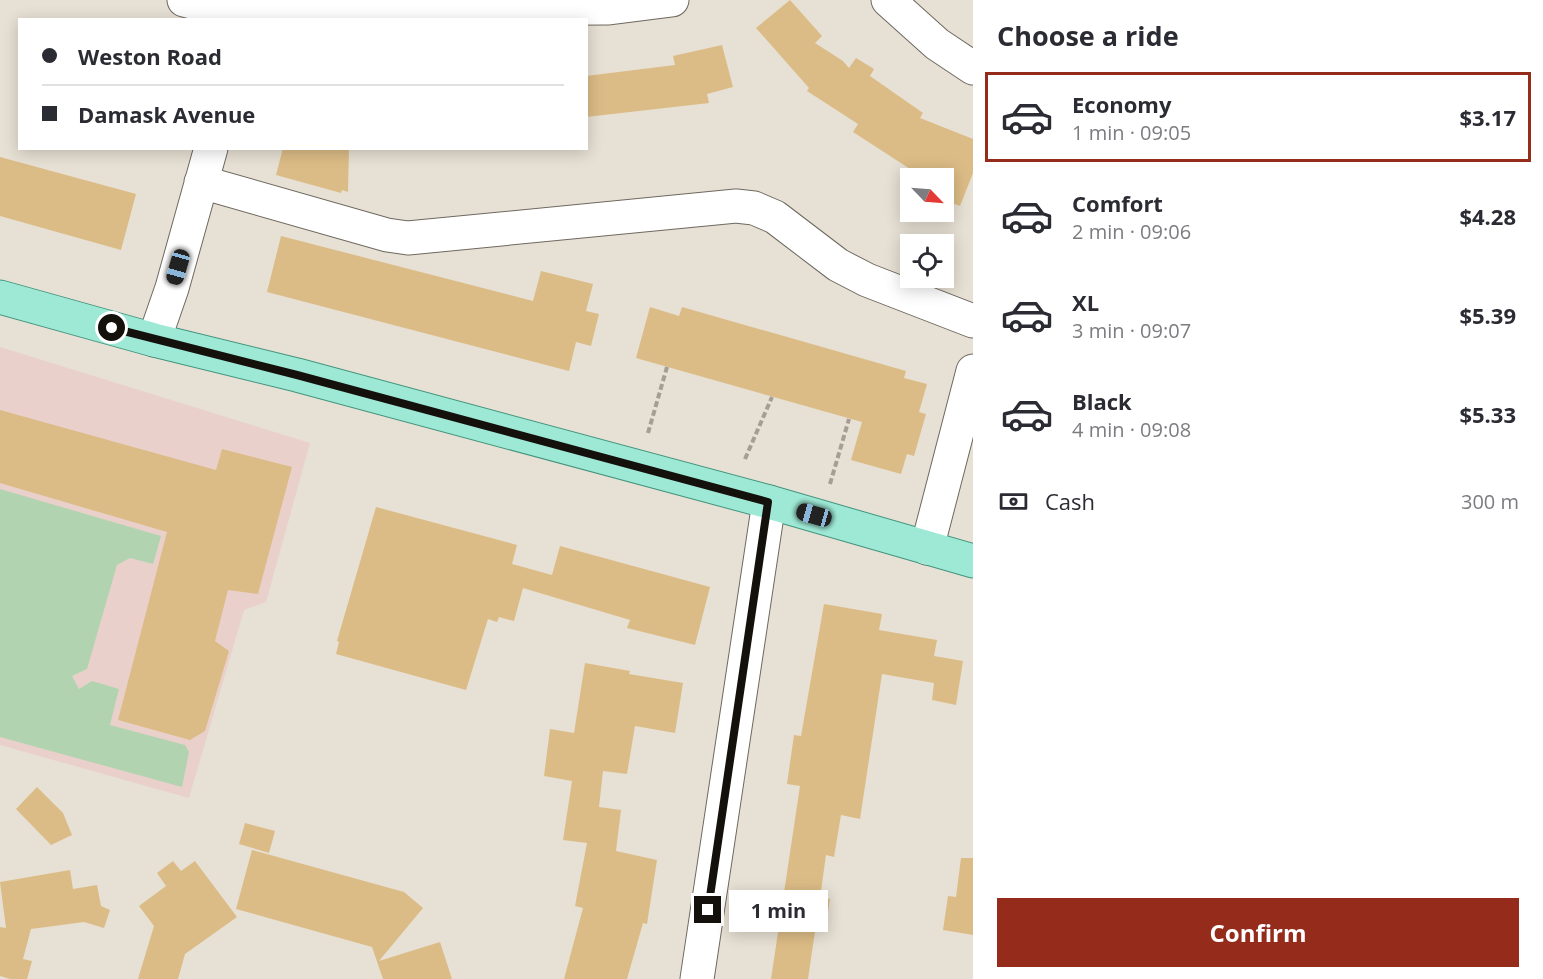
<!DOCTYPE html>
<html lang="en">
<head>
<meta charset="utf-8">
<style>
  :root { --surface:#fff; --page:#f2f2f3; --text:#2b2b33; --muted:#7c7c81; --line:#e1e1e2; --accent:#952b1b }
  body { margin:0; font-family:"Open Sans",sans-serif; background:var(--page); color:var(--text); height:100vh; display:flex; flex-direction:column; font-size:22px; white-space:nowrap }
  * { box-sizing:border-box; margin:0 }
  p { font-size:20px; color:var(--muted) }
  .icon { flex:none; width:33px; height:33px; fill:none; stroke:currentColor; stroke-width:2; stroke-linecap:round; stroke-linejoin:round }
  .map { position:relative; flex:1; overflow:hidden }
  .details { display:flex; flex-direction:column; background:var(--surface); width:570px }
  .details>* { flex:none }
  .guide { position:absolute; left:18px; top:18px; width:570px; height:132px; border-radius:0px; box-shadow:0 3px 15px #0003; display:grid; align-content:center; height:132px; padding:0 24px; background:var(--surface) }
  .needle { width:39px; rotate:115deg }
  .controls { position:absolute; left:900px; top:168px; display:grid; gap:12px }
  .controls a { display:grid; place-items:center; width:54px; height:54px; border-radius:0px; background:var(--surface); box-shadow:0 3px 15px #0003; font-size:30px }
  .end { position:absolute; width:27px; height:27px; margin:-14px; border:8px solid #14110d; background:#fff; box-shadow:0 0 0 3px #fff }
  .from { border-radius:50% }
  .bubble { position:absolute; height:42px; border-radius:0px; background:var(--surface); box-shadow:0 3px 15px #0003; font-size:20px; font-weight:700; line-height:42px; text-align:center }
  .car { position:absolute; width:18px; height:36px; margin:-18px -9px; border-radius:8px; box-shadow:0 0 4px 2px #0007; background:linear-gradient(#222 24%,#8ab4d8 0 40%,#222 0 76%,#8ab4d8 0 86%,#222 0) }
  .guide b { display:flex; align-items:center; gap:21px; height:57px; font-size:22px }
  .guide b+b { border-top:2px solid var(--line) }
  .guide i { width:15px; height:15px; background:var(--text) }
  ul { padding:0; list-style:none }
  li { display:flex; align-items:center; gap:18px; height:90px; margin:0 12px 9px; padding:0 12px; border:3px solid transparent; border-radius:0px }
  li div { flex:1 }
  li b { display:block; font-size:22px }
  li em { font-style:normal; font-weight:700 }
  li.current { border-color:var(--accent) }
  li>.icon { width:54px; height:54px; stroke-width:1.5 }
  h2 { padding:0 24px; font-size:27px; line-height:72px }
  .pay { display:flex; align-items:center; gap:15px; height:66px; padding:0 24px; font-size:22px }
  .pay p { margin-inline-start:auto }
  .button { display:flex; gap:12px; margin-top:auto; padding:12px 24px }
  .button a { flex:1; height:69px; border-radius:0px; background:var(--accent); color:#fff; font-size:24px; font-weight:700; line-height:69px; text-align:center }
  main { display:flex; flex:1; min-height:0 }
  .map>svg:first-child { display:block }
  .education { fill:#ead0cb }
  .green { fill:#b2d3b0 }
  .building { fill:#dcbc86 }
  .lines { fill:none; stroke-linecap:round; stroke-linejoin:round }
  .minor-casing { stroke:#6e685f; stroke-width:35 }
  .major-casing { stroke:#43947d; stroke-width:35 }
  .path { stroke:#a49e95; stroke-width:4; stroke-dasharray:6 3; stroke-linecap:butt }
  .minor { stroke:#fff; stroke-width:33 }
  .major { stroke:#9ee9d6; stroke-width:33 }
  .route { stroke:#14110d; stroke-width:8 }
</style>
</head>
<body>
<main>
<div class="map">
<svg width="973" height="979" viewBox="0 0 973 979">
  <rect width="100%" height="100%" fill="#e7e0d4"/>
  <path class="education" d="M0 347 310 443 266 602 244 610 189 798 0 745Z"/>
  <path class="green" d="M0 489 161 536 153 564 130 558 117 565 87 669 72 676 79 689 92 681 119 689 110 725 185 745 189 752 182 787 0 737Z"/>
  <path class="building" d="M790 0 822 36 815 43 843 61 849 68 856 58 874 69 870 76 923 113 920 118 973 139V173L960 206 944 200V178H924L853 132 858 124 807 91 809 88 756 28Z
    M722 45 733 87 707 94 709 103 586 117V76L675 65 673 56Z
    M283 148H349L348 192 342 190 341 193 276 175Z
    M0 157 136 194 121 250 0 216Z
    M281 236 533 301 541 271 593 284 586 311 599 314 591 346 576 342 569 371 267 292Z
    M650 307 679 316 682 307 906 371 904 378 927 384 919 412 926 414 914 456 907 454 901 474 851 460 862 422 636 358Z
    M0 410 216 470 222 449 292 467 258 594 228 590 215 641 229 651 205 731 190 740 118 720 167 532 0 483Z
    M376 507 517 545 512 564 552 575 560 546 710 587 695 645 627 628 630 620 523 588 514 621 499 617 497 622 488 619 466 690 336 654 339 642 337 641Z
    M824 604 882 614 879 630 937 640 934 656 963 661 956 705 932 700 934 683 882 674 860 819 841 815 834 857 826 855 820 898 830 899 827 919 817 918 808 979H771L800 786 787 784 794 735 801 736Z
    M585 663 630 671 629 674 683 683 675 733 635 726 627 774 603 771 599 807 621 810 616 851 657 860 647 924 643 923 627 979H564L583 908 575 906 587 843 563 840 572 781 544 776 550 729 574 733Z
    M37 787 63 813 72 835 51 845 16 809Z
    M245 823 275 831 269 853 239 844Z
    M252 850 404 892 423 908 379 961 440 942 452 979H383L372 947 236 909Z
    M961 858H973V935L943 930 948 896 956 897Z
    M173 861 181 871 195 861 237 917 185 954 178 979H138L154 926 139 906 166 886 157 873Z
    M70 870 73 889 97 885 101 906 110 910 104 928 84 922 31 929 23 959 32 961 27 979H10L0 976V927L6 928 0 882Z"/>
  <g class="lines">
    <defs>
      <path id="minor" d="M184 0 223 10 249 13 392 9 609 8 672 0
        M888 0 937 44 973 68
        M201 182 387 235 408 238 736 206 754 208 775 217 838 265 867 280 973 321
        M154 340 172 288 211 148
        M927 548 973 371
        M697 979 769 502"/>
      <path id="major" d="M0 297 154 340 297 375 769 502 973 561"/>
    </defs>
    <use href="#minor" class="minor-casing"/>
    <use href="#major" class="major-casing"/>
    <path class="path" d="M648 433 667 367
      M745 459 772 397
      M830 484 849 419"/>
    <use href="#minor" class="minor"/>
    <use href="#major" class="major"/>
  </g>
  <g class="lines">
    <path class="route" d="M112 328 297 375 768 502 708 910"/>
  </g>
</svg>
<div class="controls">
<a><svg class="needle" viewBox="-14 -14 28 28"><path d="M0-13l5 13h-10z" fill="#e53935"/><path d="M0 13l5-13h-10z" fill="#7c7c81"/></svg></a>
<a><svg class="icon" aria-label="locate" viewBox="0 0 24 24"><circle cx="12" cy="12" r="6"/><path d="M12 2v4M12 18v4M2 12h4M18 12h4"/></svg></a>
</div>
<i class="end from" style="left:112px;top:328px"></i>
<i class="end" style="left:708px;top:910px"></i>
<div class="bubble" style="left:729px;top:890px;width:99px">1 min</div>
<i class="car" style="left:178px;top:267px;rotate:196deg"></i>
<i class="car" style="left:814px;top:515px;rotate:286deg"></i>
<div class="guide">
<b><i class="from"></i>Weston Road</b>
<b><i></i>Damask Avenue</b>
</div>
</div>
<section class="details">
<h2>Choose a ride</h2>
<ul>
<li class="current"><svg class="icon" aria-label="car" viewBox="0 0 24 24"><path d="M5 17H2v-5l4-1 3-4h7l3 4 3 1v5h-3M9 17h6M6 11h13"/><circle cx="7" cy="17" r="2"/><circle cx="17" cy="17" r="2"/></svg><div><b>Economy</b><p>1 min · 09:05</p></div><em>$3.17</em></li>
<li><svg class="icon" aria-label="car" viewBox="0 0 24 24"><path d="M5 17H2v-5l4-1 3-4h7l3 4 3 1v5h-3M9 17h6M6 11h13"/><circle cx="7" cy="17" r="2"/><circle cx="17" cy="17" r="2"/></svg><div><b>Comfort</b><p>2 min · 09:06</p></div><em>$4.28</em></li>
<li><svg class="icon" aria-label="car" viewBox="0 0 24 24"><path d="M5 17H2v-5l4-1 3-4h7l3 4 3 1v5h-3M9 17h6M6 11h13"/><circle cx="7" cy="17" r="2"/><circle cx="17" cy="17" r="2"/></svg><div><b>XL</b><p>3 min · 09:07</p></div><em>$5.39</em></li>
<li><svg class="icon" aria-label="car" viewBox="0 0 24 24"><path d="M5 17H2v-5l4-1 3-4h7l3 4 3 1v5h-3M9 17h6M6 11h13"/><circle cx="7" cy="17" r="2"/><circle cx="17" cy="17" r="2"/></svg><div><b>Black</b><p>4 min · 09:08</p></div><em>$5.33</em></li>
</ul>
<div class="pay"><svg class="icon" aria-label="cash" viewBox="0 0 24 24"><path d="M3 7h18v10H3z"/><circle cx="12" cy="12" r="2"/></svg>Cash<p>300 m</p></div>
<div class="button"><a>Confirm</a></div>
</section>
</main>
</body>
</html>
